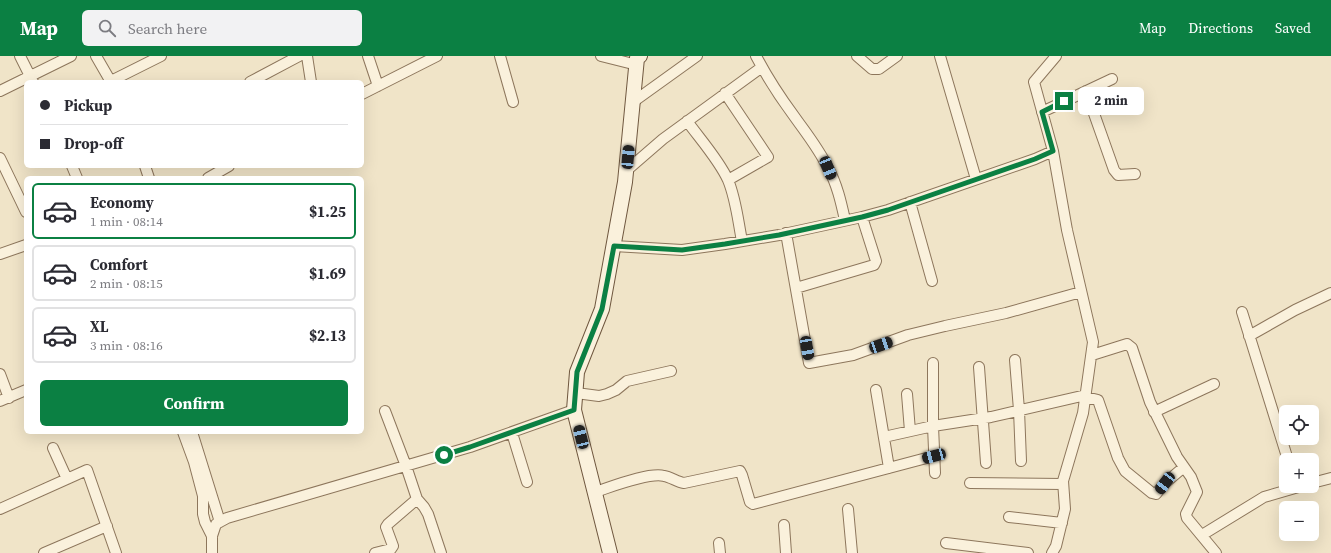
<!DOCTYPE html>
<html lang="en">
<head>
<meta charset="utf-8">
<style>
  :root { --surface:#fff; --page:#f2f2f3; --text:#2b2b33; --muted:#7c7c81; --line:#e1e1e2; --accent:#0b8043 }
  body { margin:0; font-family:"Source Serif 4",serif; background:var(--page); color:var(--text); height:100vh; display:flex; flex-direction:column; font-size:15px; white-space:nowrap }
  * { box-sizing:border-box; margin:0 }
  p { font-size:13px; color:var(--muted) }
  .icon { flex:none; width:22px; height:22px; fill:none; stroke:currentColor; stroke-width:2; stroke-linecap:round; stroke-linejoin:round }
  .map { position:relative; flex:1; overflow:hidden }
  .details { position:absolute; left:24px; top:120px; width:340px; height:258px; display:flex; flex-direction:column; background:var(--surface); border-radius:6px; box-shadow:0 4px 16px #0002 }
  .details>* { flex:none }
  .top-card { position:absolute; left:24px; top:24px; width:340px; height:88px; border-radius:6px; box-shadow:0 4px 16px #0002; display:grid; align-content:center; height:88px; padding:0 16px; background:var(--surface) }
  .fabs { position:absolute; left:1279px; top:349px; display:grid; gap:8px }
  .fabs a { display:grid; place-items:center; width:40px; height:40px; border-radius:6px; background:var(--surface); box-shadow:0 4px 16px #0002; font-size:20px }
  .end { position:absolute; width:18px; height:18px; margin:-9px; border:5px solid #0b8043; background:#fff; box-shadow:0 0 0 2px #fff }
  .from { border-radius:50% }
  .bubble { position:absolute; height:28px; border-radius:6px; background:var(--surface); box-shadow:0 4px 16px #0002; font-size:13px; font-weight:700; line-height:28px; text-align:center }
  .car { position:absolute; width:12px; height:24px; margin:-12px -6px; border-radius:5px; box-shadow:0 0 3px 1px #0007; background:linear-gradient(#222 24%,#8ab4d8 0 40%,#222 0 76%,#8ab4d8 0 86%,#222 0) }
  .top-card b { display:flex; align-items:center; gap:14px; height:38px; font-size:15px }
  .top-card b+b { border-top:1px solid var(--line) }
  .top-card i { width:10px; height:10px; background:var(--text) }
  ul { padding:7px 0 0; list-style:none }
  li { display:flex; align-items:center; gap:12px; height:56px; margin:0 8px 6px; padding:0 8px; border:2px solid var(--line); border-radius:6px }
  li div { flex:1 }
  li b { display:block; font-size:15px }
  li em { font-style:normal; font-weight:700 }
  li.current { border-color:var(--accent) }
  li>.icon { width:36px; height:36px; stroke-width:1.5 }
  .action { display:flex; gap:8px; margin-top:auto; padding:8px 16px }
  .action a { flex:1; height:46px; border-radius:6px; background:var(--accent); color:#fff; font-size:16px; font-weight:700; line-height:46px; text-align:center }
  header { display:flex; align-items:center; gap:24px; box-sizing:border-box; height:56px; padding:0 20px; background:var(--accent); color:#fff }
  header strong { font-size:19px }
  nav { display:flex; gap:22px; margin-inline-start:auto; font-size:14px }
  .search { width:280px; height:36px; background:var(--page); display:flex; align-items:center; gap:10px; box-sizing:border-box; padding:0 14px; border-radius:6px; color:var(--muted); font-size:15px }
  .map>svg:first-child { display:block }
  .lines { fill:none; stroke-linecap:round; stroke-linejoin:round }
  .street-casing { stroke:#8d765c; stroke-width:12 }
  .secondary-casing { stroke:#6f573f; stroke-width:16 }
  .street { stroke:#faf1dc; stroke-width:10 }
  .secondary { stroke:#faf1dc; stroke-width:14 }
  .route { stroke:#0b8043; stroke-width:5 }
</style>
</head>
<body>
<header>
<strong>Map</strong>
<div class="search"><svg class="icon" aria-label="search" viewBox="0 0 24 24"><circle cx="10" cy="10" r="6"/><path d="M15 15l6 6"/></svg>Search here</div>
<nav><a>Map</a><a>Directions</a><a>Saved</a></nav>
</header>
<div class="map">
<svg width="1331" height="497" viewBox="0 0 1331 497">
  <rect width="100%" height="100%" fill="#f0e4c8"/>
  <g class="lines">
    <defs>
      <path id="street" d="M20 0 33 26
        M96 0 111 26
        M307 0 311 26
        M368 0 378 30
        M500 0 513 46
        M601 0 637 9
        M756 0C767 21 780 41 794 60 806 77 819 93 828 112 837 128 841 146 845 164
        M857 0 872 13H879L897 0
        M940 0 976 123
        M111 25 161 0
        M250 26 299 0
        M0 35 71 0
        M1086 35 1114 114 1118 119 1135 118
        M725 37 768 101 728 124
        M362 38 437 0
        M633 46 697 0
        M1042 56 1112 23
        M687 65C700 83 719 104 728 124 736 143 738 165 742 185
        M0 102 26 156
        M72 110 77 122
        M145 110 149 122
        M626 115 663 83 762 11
        M208 122 229 110
        M910 146 932 225
        M786 177 809 307 853 299 908 279 945 270 1006 257 1081 236
        M614 190 682 194 725 188 779 179 862 161 888 154 1035 103 1053 95
        M0 198 26 189
        M796 232 874 209 876 205 862 161
        M1242 256 1288 404
        M1249 280 1295 254 1331 237
        M1092 299 1127 288 1132 292 1150 346 1177 401 1191 421 1197 436 1186 458 1187 462 1216 497
        M1015 304 1019 354 1021 405
        M933 307V370L935 417
        M979 311 986 407
        M0 318 9 342
        M876 334 889 412
        M576 337 599 340 607 338 616 334 627 325 671 315
        M907 338 910 375
        M1085 343H1094L1098 344 1118 402 1125 415 1152 437 1156 438 1165 427 1184 411
        M0 345 26 334
        M385 355 406 410 417 443 424 451 428 458 441 497
        M1154 356 1214 328
        M183 376 194 406 203 440V458L205 466 212 480
        M192 376 220 466
        M512 377 527 426
        M884 381 933 370 991 361 1086 339
        M53 392 67 423
        M970 427 1063 428
        M1312 427 1331 422
        M595 436C611 431 649 416 664 420 671 421 677 426 684 427L740 415 742 419 750 446 753 448 934 400
        M0 453 87 414 116 497
        M848 453 852 497
        M1009 461 1062 467
        M784 469 786 497
        M1202 479 1264 441 1302 430
        M719 487 720 497
        M946 487 1028 497
        M44 497 107 470
        M212 497V480L216 468 227 462 470 391 574 354
        M375 497 391 493 393 490 386 471 388 468 417 443
        M1052 497 1056 490 1065 453 1063 425 1083 357 1093 286 1067 174 1053 95 1034 26 1056 0"/>
      <path id="secondary" d="M610 497 574 354 577 316 602 253 625 126 637 2 640 0"/>
    </defs>
    <use href="#street" class="street-casing"/>
    <use href="#secondary" class="secondary-casing"/>
    <use href="#street" class="street"/>
    <use href="#secondary" class="secondary"/>
  </g>
  <g class="lines">
    <path class="route" d="M444 399 470 391 574 354 577 316 602 253 614 190 682 194 725 188 779 179 862 161 888 154 1035 103 1053 95 1042 56 1064 45"/>
  </g>
</svg>
<div class="fabs">
<a><svg class="icon" aria-label="locate" viewBox="0 0 24 24"><circle cx="12" cy="12" r="6"/><path d="M12 2v4M12 18v4M2 12h4M18 12h4"/></svg></a>
<a>+</a>
<a>−</a>
</div>
<i class="end from" style="left:444px;top:399px"></i>
<i class="end" style="left:1064px;top:45px"></i>
<div class="bubble" style="left:1078px;top:31px;width:66px">2 min</div>
<i class="car" style="left:628px;top:101px;rotate:5deg"></i>
<i class="car" style="left:828px;top:112px;rotate:158deg"></i>
<i class="car" style="left:881px;top:289px;rotate:71deg"></i>
<i class="car" style="left:807px;top:292px;rotate:170deg"></i>
<i class="car" style="left:581px;top:381px;rotate:346deg"></i>
<i class="car" style="left:934px;top:400px;rotate:255deg"></i>
<i class="car" style="left:1165px;top:427px;rotate:217deg"></i>
<div class="top-card">
<b><i class="from"></i>Pickup</b>
<b><i></i>Drop-off</b>
</div>
<section class="details">
<ul>
<li class="current"><svg class="icon" aria-label="car" viewBox="0 0 24 24"><path d="M5 17H2v-5l4-1 3-4h7l3 4 3 1v5h-3M9 17h6M6 11h13"/><circle cx="7" cy="17" r="2"/><circle cx="17" cy="17" r="2"/></svg><div><b>Economy</b><p>1 min · 08:14</p></div><em>$1.25</em></li>
<li><svg class="icon" aria-label="car" viewBox="0 0 24 24"><path d="M5 17H2v-5l4-1 3-4h7l3 4 3 1v5h-3M9 17h6M6 11h13"/><circle cx="7" cy="17" r="2"/><circle cx="17" cy="17" r="2"/></svg><div><b>Comfort</b><p>2 min · 08:15</p></div><em>$1.69</em></li>
<li><svg class="icon" aria-label="car" viewBox="0 0 24 24"><path d="M5 17H2v-5l4-1 3-4h7l3 4 3 1v5h-3M9 17h6M6 11h13"/><circle cx="7" cy="17" r="2"/><circle cx="17" cy="17" r="2"/></svg><div><b>XL</b><p>3 min · 08:16</p></div><em>$2.13</em></li>
</ul>
<div class="action"><a>Confirm</a></div>
</section>
</div>
</body>
</html>
